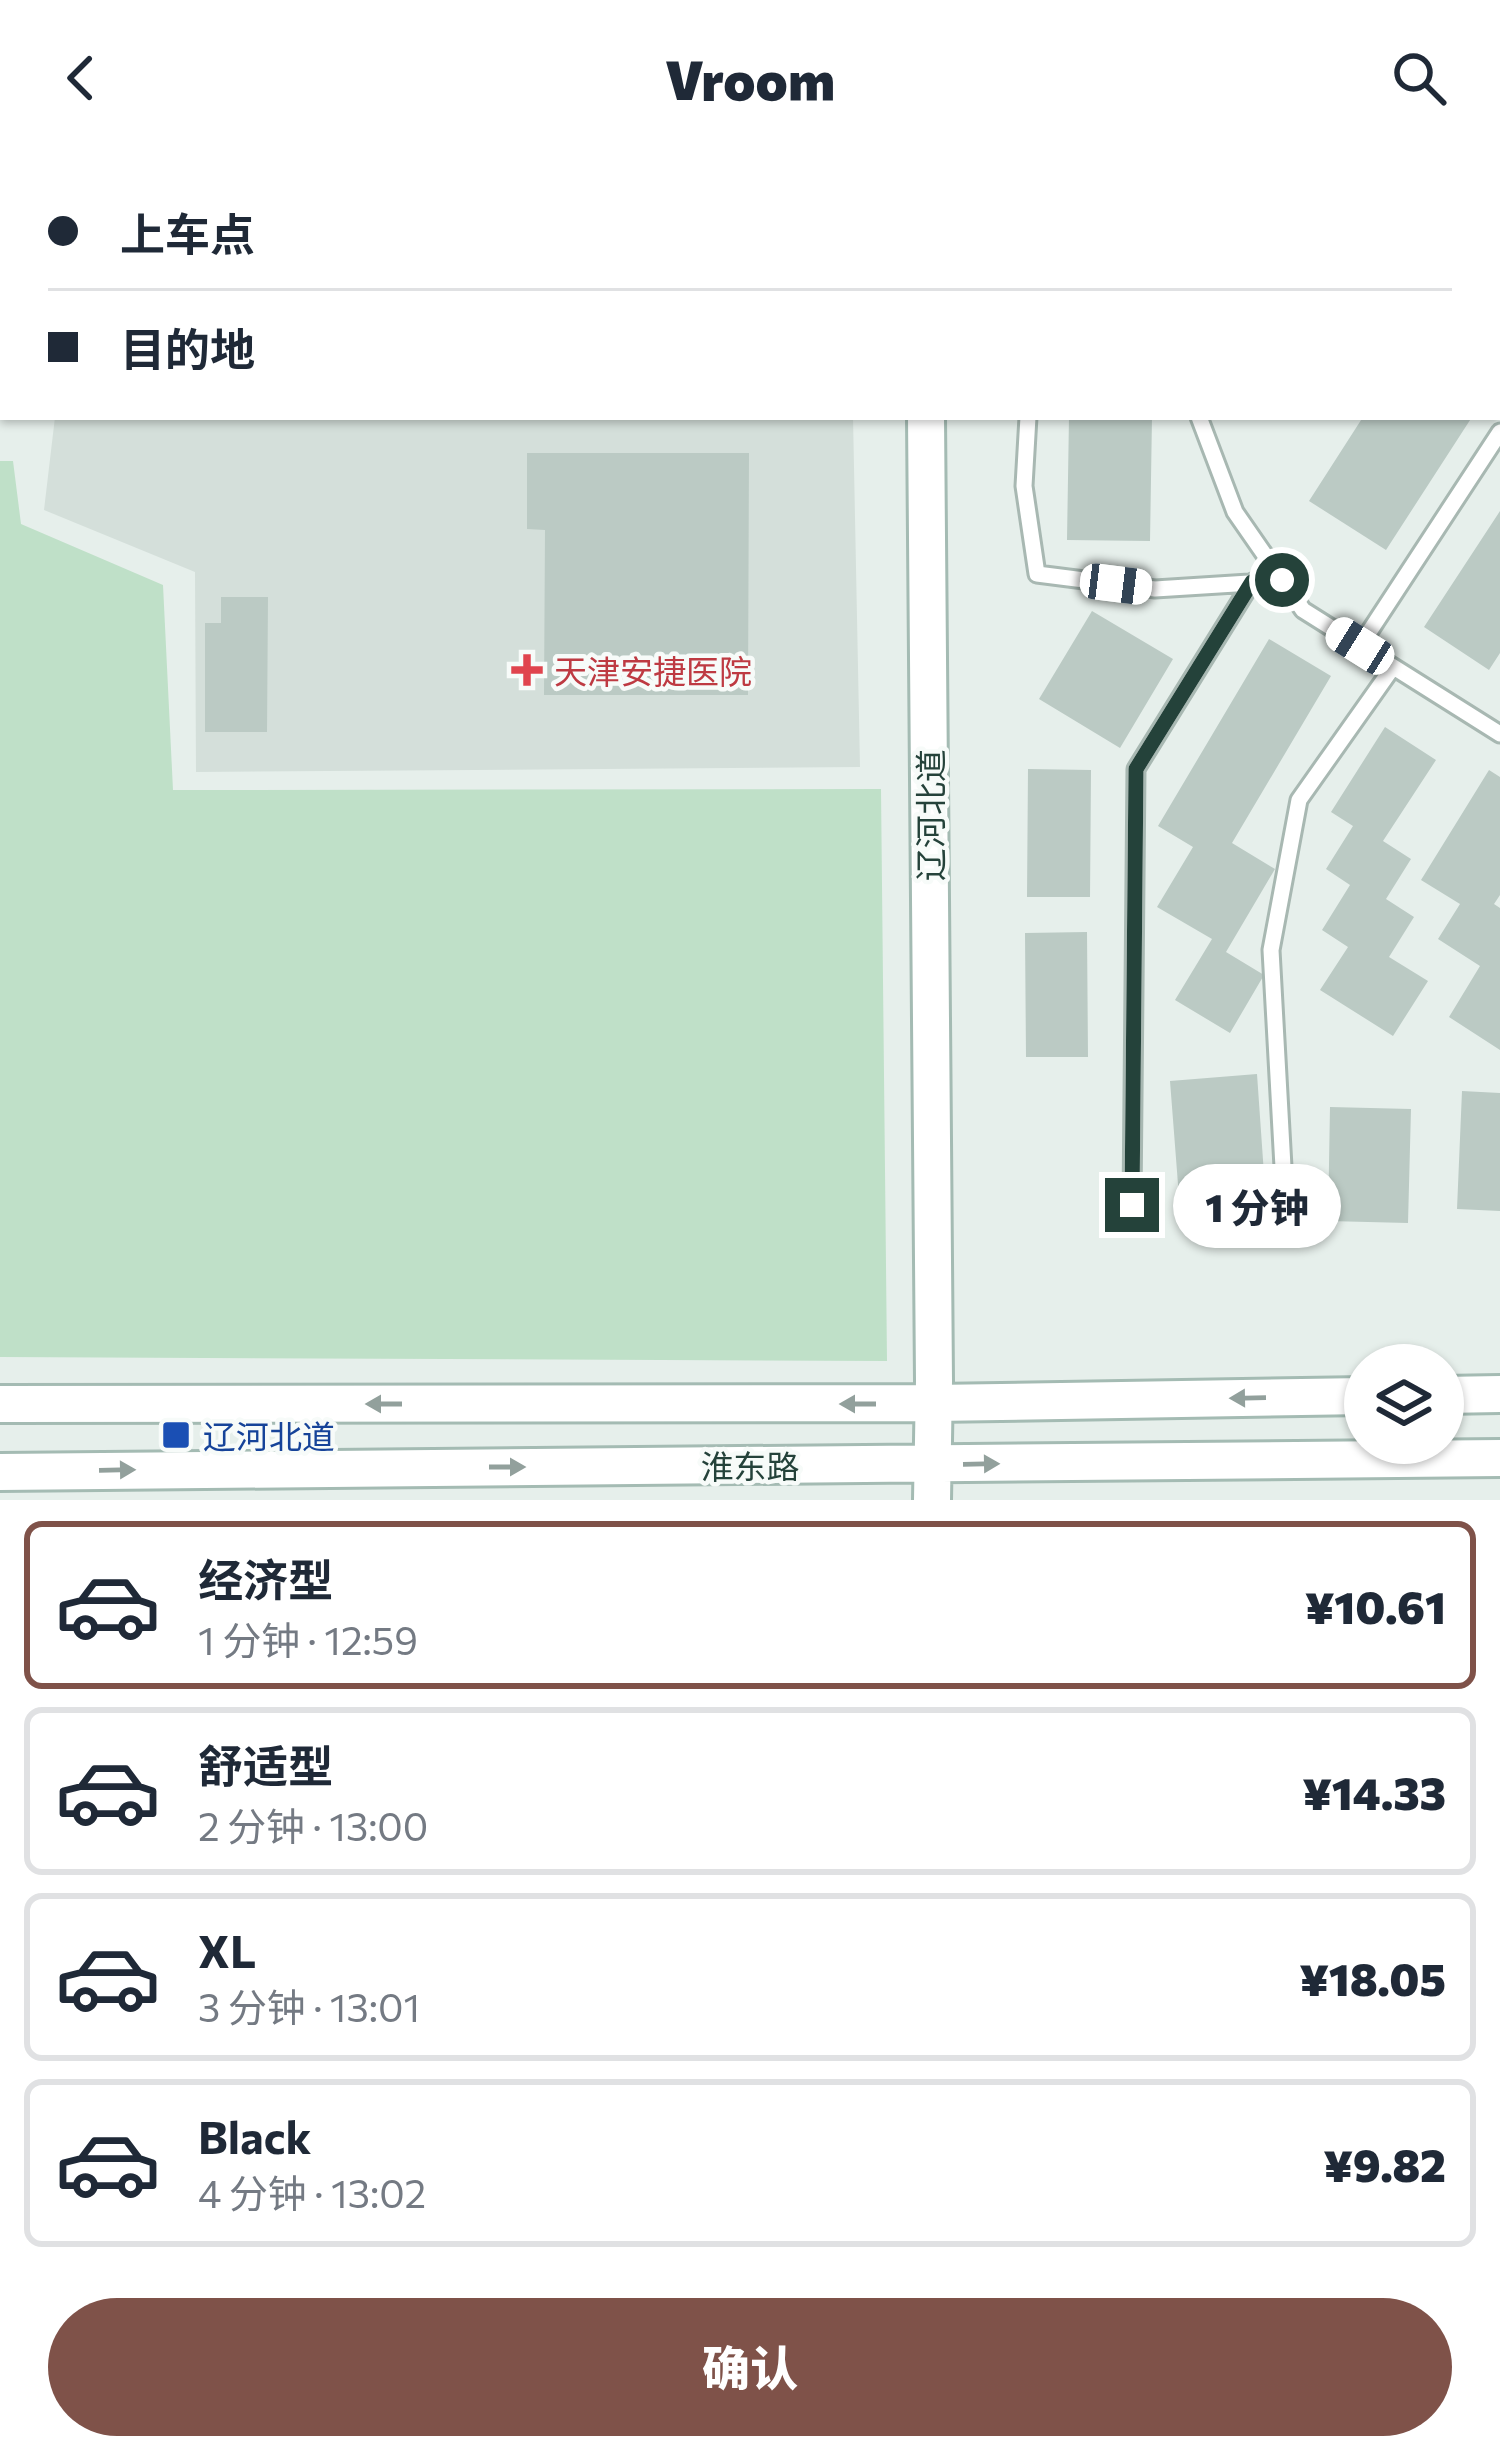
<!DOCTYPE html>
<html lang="zh">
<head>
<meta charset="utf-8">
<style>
  :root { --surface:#fff; --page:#f2f2f3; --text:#1f2937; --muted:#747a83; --line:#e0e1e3; --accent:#7f5249 }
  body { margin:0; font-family:Commissioner,"Noto Sans SC",sans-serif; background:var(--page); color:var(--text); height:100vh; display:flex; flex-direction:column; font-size:45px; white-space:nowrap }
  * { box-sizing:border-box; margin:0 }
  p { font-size:39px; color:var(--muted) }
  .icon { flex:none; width:66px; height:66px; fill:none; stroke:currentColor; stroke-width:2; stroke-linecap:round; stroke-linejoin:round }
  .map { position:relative; height:1344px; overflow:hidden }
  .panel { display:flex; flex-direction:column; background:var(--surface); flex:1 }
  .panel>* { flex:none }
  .hud { position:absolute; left:0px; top:0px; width:1500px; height:264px; box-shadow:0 3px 9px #0004; display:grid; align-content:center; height:264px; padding:0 48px; background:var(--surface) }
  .fabs { position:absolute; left:1344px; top:1188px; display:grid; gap:24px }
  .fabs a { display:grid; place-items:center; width:120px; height:120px; border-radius:50%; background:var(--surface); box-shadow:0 3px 9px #0004; font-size:60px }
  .end { position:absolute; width:54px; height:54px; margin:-27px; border:15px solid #24423a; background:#fff; box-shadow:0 0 0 6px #fff }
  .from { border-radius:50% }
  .bubble { position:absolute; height:84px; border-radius:42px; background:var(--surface); box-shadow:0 3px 9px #0004; font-size:39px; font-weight:800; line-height:84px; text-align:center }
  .car { position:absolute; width:36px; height:72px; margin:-36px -18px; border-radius:15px; box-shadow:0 0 9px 3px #0007; background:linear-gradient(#fff 24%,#345 0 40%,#fff 0 76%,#345 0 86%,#fff 0) }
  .hud b { display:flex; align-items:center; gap:42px; height:114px; font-size:45px }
  .hud b+b { border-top:3px solid var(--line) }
  .hud i { width:30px; height:30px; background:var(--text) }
  ul { padding:21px 0 0; list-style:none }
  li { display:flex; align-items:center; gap:36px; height:168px; margin:0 24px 18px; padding:0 24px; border:6px solid var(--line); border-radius:18px }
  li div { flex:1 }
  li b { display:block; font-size:45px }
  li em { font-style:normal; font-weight:800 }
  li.current { border-color:var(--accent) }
  li>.icon { width:108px; height:108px; stroke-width:1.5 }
  .cta { display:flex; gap:24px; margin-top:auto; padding:24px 48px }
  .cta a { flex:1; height:138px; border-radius:72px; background:var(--accent); color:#fff; font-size:48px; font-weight:800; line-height:138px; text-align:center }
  header { display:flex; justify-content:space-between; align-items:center; height:156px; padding:0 48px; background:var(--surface); font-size:54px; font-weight:800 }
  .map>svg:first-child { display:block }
  .built { fill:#d4dfda }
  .green { fill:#bfe0c8 }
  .building { fill:#bbcac4 }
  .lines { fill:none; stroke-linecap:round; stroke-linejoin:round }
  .lane-casing { stroke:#a8b8b2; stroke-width:21 }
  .secondary-casing { stroke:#a4bbb3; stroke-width:42 }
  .lane { stroke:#fff; stroke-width:15 }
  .secondary { stroke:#fff; stroke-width:36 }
  .oneway { fill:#92a09c }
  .route { stroke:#24423a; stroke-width:15 }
  .health-dot { fill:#e0444e; stroke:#f7fbf9; stroke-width:4.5 }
  .transit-dot { fill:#1a4fb4; stroke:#f7fbf9; stroke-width:4.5 }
  .labels { text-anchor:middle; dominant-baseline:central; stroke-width:9; stroke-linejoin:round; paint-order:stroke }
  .health-label { font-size:33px; fill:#be3a42; stroke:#f7fbf9; text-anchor:start }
  .street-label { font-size:33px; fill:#24423a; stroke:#f7fbf9 }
  .transit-label { font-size:33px; fill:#164399; stroke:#f7fbf9; text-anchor:start }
</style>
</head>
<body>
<header><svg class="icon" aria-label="back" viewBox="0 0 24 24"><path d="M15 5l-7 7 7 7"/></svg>Vroom<svg class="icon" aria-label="search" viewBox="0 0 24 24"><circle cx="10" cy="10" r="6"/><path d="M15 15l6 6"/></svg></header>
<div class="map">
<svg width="1500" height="1344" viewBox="0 0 1500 1344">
  <rect width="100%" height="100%" fill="#e6efeb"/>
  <path class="built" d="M165 0H848V3H165Z
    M55 261H853L860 611 196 616 195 416 44 354Z"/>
  <path class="green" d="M0 305H13L21 368 163 429 173 634 881 633 887 1205 0 1201Z"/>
  <path class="building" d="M1069 261H1152L1150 385 1067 384Z
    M1363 261H1472L1386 394 1309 345Z
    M527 297H749L748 539H544L545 374 527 373Z
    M1500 355V497L1489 514 1424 471Z
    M221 441H268L267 576H205V467H221Z
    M1092 455 1173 503 1120 592 1039 543Z
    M1269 483 1331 520 1232 687 1275 713 1226 796 1264 819 1230 877 1175 844 1212 783 1157 751 1193 691 1158 670Z
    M1385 571 1436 604 1383 685 1411 703 1386 743 1414 761 1389 801 1428 825 1393 880 1320 834 1348 791 1322 774 1350 729 1326 713 1353 670 1331 656Z
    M1028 613 1091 614 1090 741H1027Z
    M1489 614 1500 621V739L1494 748 1500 752V894L1449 861 1480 810 1438 783 1460 748 1421 724Z
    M1087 776 1088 901H1026L1025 777Z
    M1257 918 1266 1047 1180 1054 1170 925Z
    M1462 935 1500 937V1055L1457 1053Z
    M1330 951 1411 953 1408 1067 1328 1065Z"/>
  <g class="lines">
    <defs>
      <path id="lane" d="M1044 0V3
        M1221 3V0
        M1028 261 1024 330 1037 418 1155 433 1282 425
        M1199 261 1235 356 1303 454 1500 578
        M1360 490 1500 276
        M1285 1047 1271 794 1299 644 1393 511
        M1132 1049 1136 613 1252 426"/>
      <path id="secondary" d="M924 0V3
        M926 261 934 1225 932 1344
        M1443 1239 1500 1238
        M0 1248 934 1247 1365 1240
        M0 1316 1500 1302"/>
    </defs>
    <use href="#lane" class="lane-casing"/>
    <use href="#secondary" class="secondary-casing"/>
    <use href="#lane" class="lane"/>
    <use href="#secondary" class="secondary"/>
  </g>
  <defs><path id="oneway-solid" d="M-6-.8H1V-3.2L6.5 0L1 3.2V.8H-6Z" transform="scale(3)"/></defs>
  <g class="oneway">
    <use href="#oneway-solid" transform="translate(1248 1242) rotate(179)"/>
    <use href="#oneway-solid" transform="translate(384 1248) rotate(180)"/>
    <use href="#oneway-solid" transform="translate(858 1248) rotate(180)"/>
    <use href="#oneway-solid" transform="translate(981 1308) rotate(-1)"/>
    <use href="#oneway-solid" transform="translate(507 1311)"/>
    <use href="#oneway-solid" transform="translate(117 1314) rotate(-1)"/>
  </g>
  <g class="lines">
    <path class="route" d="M1132 1049 1136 613 1252 426 1282 424"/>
  </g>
  <path class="health-dot" d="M521 496h12v12h12v12h-12v12h-12v-12h-12v-12h12z"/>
  <rect class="transit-dot" x="161" y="1264" width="30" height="30" rx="6"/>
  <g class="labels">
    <g class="health-label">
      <text x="554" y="514">天津安捷医院</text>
    </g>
    <g class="street-label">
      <text transform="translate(929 659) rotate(-90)">辽河北道</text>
      <text x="750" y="1309">淮东路</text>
    </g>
    <g class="transit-label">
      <text x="203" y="1279">辽河北道</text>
    </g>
  </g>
</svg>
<div class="fabs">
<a><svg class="icon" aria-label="layers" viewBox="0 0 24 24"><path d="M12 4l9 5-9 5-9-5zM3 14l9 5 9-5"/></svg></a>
</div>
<i class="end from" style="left:1282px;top:424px"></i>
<i class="end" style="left:1132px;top:1049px"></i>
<div class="bubble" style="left:1173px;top:1008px;width:168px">1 分钟</div>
<i class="car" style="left:1116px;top:428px;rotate:97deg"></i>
<i class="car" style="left:1360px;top:490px;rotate:302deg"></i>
<div class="hud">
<b><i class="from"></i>上车点</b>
<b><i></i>目的地</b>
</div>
</div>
<section class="panel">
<ul>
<li class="current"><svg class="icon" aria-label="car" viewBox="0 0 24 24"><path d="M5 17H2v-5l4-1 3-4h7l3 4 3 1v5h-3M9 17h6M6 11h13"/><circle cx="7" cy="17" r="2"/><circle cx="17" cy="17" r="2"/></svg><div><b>经济型</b><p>1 分钟 · 12:59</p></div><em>¥10.61</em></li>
<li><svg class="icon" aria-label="car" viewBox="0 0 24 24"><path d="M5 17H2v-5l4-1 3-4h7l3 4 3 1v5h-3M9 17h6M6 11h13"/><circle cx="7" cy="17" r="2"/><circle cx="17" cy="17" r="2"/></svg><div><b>舒适型</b><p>2 分钟 · 13:00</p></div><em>¥14.33</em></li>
<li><svg class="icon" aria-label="car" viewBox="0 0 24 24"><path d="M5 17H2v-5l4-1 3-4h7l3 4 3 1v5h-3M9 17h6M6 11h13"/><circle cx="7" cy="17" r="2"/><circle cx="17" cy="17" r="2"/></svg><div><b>XL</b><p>3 分钟 · 13:01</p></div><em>¥18.05</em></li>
<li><svg class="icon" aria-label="car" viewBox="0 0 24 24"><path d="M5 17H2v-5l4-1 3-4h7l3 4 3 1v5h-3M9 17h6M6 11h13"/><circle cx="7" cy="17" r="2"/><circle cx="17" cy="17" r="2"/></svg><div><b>Black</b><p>4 分钟 · 13:02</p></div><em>¥9.82</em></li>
</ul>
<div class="cta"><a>确认</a></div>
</section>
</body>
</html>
